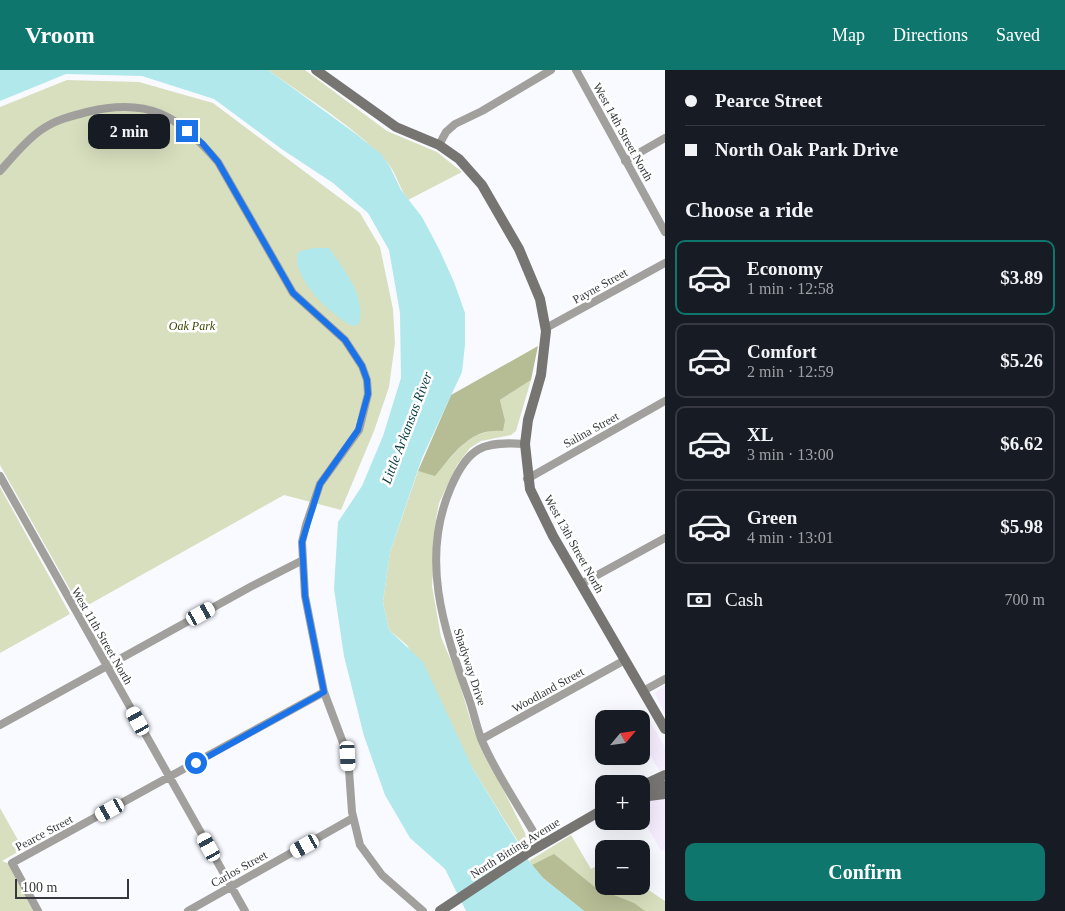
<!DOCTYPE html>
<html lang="en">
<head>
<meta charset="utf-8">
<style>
  :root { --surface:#171b24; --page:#242831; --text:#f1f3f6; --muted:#9ea1a6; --line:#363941; --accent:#0f766e }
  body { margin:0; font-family:"Times New Roman",serif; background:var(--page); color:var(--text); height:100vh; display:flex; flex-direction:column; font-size:19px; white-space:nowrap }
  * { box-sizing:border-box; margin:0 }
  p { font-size:16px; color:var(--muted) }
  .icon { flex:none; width:28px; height:28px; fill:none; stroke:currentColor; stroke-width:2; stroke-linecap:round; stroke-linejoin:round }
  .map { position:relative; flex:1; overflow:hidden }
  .drawer { display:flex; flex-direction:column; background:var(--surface); width:400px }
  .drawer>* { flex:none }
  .hud { display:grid; align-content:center; height:110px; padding:0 20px; background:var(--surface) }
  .needle { width:32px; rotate:61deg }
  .tools { position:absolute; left:595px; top:640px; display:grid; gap:10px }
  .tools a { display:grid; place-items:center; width:55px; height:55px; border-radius:10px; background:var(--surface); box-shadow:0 5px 20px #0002; font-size:25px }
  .scale { position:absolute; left:15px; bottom:12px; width:114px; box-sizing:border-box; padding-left:5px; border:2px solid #36383b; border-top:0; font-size:14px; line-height:18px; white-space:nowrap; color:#36383b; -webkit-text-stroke:4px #fff; paint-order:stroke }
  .end { position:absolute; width:22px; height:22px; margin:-11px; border:6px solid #1a73e8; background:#fff; box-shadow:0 0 0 2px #fff }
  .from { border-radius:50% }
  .bubble { position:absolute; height:35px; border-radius:10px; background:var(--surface); box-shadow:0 5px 20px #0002; font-size:16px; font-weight:600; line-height:35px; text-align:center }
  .car { position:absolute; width:15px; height:30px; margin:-15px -8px; border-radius:6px; box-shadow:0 0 4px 1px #0007; background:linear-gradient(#fff 24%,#345 0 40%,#fff 0 76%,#345 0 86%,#fff 0) }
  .hud b { display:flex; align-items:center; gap:18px; height:48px; font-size:19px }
  .hud b+b { border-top:1px solid var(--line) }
  .hud i { width:12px; height:12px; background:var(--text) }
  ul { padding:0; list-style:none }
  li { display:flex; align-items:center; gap:15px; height:75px; margin:0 10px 8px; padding:0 10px; border:2px solid var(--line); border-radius:10px }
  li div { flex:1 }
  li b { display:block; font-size:19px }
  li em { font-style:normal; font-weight:600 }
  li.on { border-color:var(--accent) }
  li>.icon { width:45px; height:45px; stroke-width:1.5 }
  h2 { padding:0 20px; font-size:22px; line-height:60px }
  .pay { display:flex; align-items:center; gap:12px; height:55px; padding:0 20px; font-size:19px }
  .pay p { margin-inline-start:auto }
  .primary-button { display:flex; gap:10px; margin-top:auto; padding:10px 20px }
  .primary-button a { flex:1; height:58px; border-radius:10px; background:var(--accent); color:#fff; font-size:20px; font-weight:600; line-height:58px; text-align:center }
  header { display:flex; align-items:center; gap:30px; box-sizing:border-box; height:70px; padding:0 25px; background:var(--accent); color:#fff }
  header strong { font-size:24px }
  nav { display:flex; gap:28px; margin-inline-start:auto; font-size:18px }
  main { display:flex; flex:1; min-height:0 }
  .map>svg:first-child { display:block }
  .commercial { fill:#f5ecfd }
  .green { fill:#d8dfbe }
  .forest { fill:#b6bd95 }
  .water { fill:#b1e8eb }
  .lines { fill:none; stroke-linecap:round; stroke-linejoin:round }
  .street { stroke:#a1a09d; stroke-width:8 }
  .secondary { stroke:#777571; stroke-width:10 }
  .route { stroke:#1a73e8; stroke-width:6 }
  .labels { text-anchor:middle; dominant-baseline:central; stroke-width:5; stroke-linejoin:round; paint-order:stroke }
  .street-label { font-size:12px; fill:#36383b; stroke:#fff }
  .park-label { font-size:12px; font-style:italic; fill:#3d4500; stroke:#fff }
  .water-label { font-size:14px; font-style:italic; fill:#063b3e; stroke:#fff }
</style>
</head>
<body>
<header>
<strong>Vroom</strong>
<nav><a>Map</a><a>Directions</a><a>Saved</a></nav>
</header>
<main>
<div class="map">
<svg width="665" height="841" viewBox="0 0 665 841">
  <rect width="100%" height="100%" fill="#f8faff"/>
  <path class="commercial" d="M665 615V645L655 623Z
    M646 644 665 678V699L660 702 641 669V649H637Z
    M665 728V779L661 781 641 745V731Z"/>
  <path class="green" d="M268 0H305L387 61 437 82 462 102 408 130C400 119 397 106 390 96 363 62 304 26 268 0Z
    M67 10 139 12 213 33 360 143 380 177 393 239 395 273 389 317 374 361 341 440 284 425 81 539 0 395V37Z
    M531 310 516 361 511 365 481 371 470 378 457 395 439 433 436 449 432 516 441 567 457 605 474 662 525 763 527 773 522 778 473 699 407 575 389 560 383 532 390 482 418 401 435 405 468 368 493 360 505 350 500 330Z
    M0 417 70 544 0 583Z
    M0 738 23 779 2 791 10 794 36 841H0Z
    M571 765 591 799 604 792V816L641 815 665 831V841H584L543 808 529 791Z"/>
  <path class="forest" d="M538 276 531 310 500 330 505 350 503 361C469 358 455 383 435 406L418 401 451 325Z
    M554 784 596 818 634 833 645 841H584L543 808 532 795Z"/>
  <path class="water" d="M0 0H268L356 64 381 84 390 97 401 120 422 147 439 179 454 212 465 243V275L462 302 422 388 390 482 383 532 389 560 423 592 473 699 529 791 543 808 584 841H466L445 799 410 768 385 725 364 666 344 586 334 519 338 452 362 416 383 366 401 308 400 243 389 180 368 143 333 113 283 80 214 29 142 6 66 4 0 31Z
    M313 178H329C343 198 367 227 359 254L352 256C331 245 290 207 298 182Z"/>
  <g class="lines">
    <path class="street" d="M576 0 665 162
      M439 75 446 62 455 54 482 41 551 0
      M625 91 665 68
      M0 101C13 87 25 71 41 60 55 50 71 46 87 42 148 27 178 45 218 92L293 223 345 270 362 296 367 310 368 324 359 360 320 414 306 455 302 472 305 526 324 622 348 686 352 742 360 775 382 805 423 841
      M546 258 665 193
      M525 374C483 371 468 377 451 417 420 488 443 557 468 626 474 641 476 658 483 673 499 709 522 741 541 775
      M0 406 245 841
      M527 409 665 331
      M581 514 665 468
      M643 621 665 609
      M0 655 252 516 303 490
      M482 669 625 590
      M38 841 12 793 324 622
      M188 841 353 748"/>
    <path class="secondary" d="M316 0 396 57 439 75 459 89 482 115 519 179 540 229 546 261 541 305 528 350 525 374 530 419 553 466 665 659
      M641 716 665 705
      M641 718 665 716
      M641 727 665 724
      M440 841 526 784 604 739"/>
  </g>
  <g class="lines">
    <path class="route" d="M187 61 202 73 218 92 293 223 345 270 362 296 367 310 368 324 358 360 320 414 302 472 305 526 324 622 196 693"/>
  </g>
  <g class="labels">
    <g class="street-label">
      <text transform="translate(623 62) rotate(61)">West 14th Street North</text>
      <text transform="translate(600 216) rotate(-29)">Payne Street</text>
      <text transform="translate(591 360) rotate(-29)">Salina Street</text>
      <text transform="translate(574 474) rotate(61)">West 13th Street North</text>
      <text transform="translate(102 566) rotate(60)">West 11th Street North</text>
      <text transform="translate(470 597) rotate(72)">Shadyway Drive</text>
      <text transform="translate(548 620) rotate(-29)">Woodland Street</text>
      <text transform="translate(44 763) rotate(-28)">Pearce Street</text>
      <text transform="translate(515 778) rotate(-32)">North Bitting Avenue</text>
      <text transform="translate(239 799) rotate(-29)">Carlos Street</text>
    </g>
    <g class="park-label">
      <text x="192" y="256">Oak Park</text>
    </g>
    <g class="water-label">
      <text transform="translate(407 358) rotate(-69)">Little Arkansas River</text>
    </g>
  </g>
</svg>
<div class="tools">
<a><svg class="needle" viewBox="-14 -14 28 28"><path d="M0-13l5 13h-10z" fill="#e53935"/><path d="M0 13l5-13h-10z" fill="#9ea1a6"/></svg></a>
<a>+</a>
<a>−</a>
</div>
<div class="scale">100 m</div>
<i class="end from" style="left:196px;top:693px"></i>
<i class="end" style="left:187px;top:61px"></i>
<div class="bubble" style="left:88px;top:44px;width:82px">2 min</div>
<i class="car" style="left:201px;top:544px;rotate:61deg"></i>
<i class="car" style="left:138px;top:651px;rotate:331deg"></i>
<i class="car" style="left:348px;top:686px;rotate:177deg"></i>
<i class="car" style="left:110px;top:740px;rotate:241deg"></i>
<i class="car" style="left:305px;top:776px;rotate:241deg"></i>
<i class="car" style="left:209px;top:777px;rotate:331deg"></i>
</div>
<section class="drawer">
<div class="hud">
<b><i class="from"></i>Pearce Street</b>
<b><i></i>North Oak Park Drive</b>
</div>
<h2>Choose a ride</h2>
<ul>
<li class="on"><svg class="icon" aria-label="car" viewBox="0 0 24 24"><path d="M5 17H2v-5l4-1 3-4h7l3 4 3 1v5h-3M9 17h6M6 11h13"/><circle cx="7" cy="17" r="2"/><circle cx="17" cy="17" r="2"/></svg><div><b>Economy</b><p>1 min · 12:58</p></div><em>$3.89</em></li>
<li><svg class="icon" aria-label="car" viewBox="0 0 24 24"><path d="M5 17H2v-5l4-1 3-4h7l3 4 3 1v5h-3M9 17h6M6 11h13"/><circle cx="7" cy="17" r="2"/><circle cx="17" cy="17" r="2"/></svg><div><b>Comfort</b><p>2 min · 12:59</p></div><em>$5.26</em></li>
<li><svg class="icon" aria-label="car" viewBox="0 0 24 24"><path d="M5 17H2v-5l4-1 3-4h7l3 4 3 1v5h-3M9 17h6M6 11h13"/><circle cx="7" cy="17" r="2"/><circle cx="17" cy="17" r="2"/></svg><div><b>XL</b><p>3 min · 13:00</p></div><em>$6.62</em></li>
<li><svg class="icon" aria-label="car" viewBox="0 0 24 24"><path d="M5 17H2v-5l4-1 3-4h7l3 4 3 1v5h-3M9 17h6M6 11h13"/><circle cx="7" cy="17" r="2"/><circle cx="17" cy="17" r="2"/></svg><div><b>Green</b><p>4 min · 13:01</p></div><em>$5.98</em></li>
</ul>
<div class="pay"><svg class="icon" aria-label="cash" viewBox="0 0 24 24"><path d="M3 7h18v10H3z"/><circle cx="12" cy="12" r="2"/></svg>Cash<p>700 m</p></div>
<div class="primary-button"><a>Confirm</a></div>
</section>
</main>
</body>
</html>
